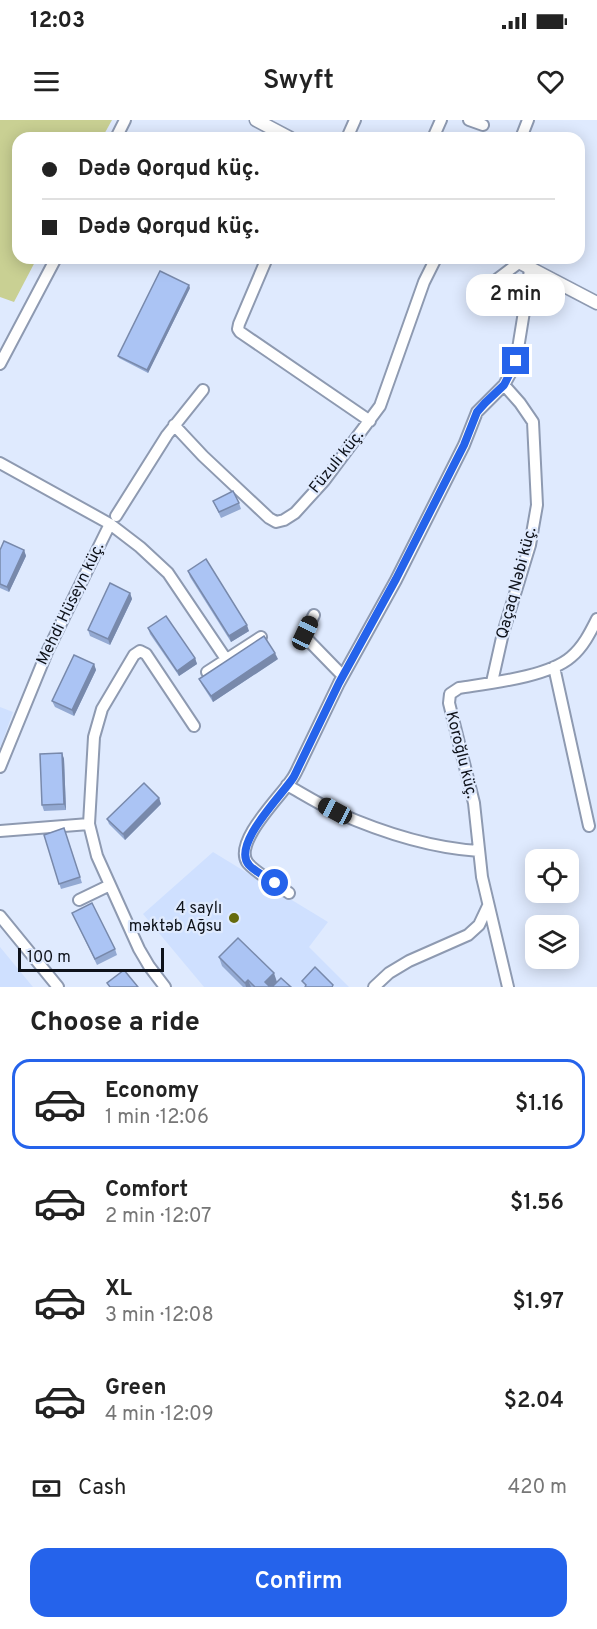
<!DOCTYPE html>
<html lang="en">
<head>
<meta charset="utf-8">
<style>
  :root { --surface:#fff; --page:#f6f6f6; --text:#222; --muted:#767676; --line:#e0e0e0; --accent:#2563eb }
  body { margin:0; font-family:Overpass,sans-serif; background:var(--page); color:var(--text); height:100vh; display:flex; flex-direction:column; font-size:22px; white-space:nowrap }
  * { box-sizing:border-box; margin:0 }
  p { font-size:20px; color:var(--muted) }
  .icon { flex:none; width:33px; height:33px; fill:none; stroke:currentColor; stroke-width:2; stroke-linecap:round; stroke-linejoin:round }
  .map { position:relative; height:867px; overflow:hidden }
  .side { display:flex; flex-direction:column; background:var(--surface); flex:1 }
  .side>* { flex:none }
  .hud { position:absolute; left:12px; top:12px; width:573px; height:132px; border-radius:18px; box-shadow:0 3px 15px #0003; display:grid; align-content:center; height:132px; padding:0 30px; background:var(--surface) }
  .buttons { position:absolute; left:525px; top:729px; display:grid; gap:12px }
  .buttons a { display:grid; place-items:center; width:54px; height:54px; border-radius:12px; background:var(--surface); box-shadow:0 3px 15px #0003; font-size:30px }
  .scale { position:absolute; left:18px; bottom:15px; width:146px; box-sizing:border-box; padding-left:6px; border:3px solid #0e121a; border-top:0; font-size:16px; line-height:21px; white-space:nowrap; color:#0e121a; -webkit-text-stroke:4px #dfeafe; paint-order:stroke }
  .end { position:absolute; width:27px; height:27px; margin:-14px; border:8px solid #2563eb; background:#fff; box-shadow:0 0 0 3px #fff }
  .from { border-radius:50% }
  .bubble { position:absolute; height:42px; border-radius:18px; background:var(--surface); box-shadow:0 3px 15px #0003; font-size:20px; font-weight:600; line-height:42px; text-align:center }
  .car { position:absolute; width:18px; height:36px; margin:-18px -9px; border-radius:8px; box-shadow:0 0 4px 2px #0007; background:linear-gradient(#222 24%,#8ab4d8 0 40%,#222 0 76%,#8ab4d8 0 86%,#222 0) }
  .hud b { display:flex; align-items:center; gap:21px; height:57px; font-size:22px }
  .hud b+b { border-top:2px solid var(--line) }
  .hud i { width:15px; height:15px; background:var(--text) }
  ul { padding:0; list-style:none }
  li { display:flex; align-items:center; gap:18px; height:90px; margin:0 12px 9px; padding:0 18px; border:3px solid transparent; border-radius:18px }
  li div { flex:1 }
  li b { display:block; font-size:22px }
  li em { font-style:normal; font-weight:600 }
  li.active { border-color:var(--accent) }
  li>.icon { width:54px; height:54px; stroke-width:1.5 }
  h2 { padding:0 30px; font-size:27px; line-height:72px }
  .pay { display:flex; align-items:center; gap:15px; height:66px; padding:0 30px; font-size:22px }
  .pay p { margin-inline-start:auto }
  .button { display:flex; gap:12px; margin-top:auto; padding:12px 30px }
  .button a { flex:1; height:69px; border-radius:18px; background:var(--accent); color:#fff; font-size:24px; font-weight:600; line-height:69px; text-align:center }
  .status { display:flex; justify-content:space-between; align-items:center; height:42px; padding:0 30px; background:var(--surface); direction:ltr }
  .status svg { height:16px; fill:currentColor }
  header { display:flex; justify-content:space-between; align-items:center; height:78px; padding:0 30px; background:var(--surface); font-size:27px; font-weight:600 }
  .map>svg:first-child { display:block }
  .built { fill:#cfe0ff }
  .green { fill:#c9d093 }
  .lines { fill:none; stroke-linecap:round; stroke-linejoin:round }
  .minor-casing { stroke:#8e9ab1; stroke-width:14 }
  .major-casing { stroke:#8e9ab1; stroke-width:15 }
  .minor { stroke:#fff; stroke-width:10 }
  .major { stroke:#fff; stroke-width:12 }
  .wall { fill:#93a9d2 }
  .shaded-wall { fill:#7889ab }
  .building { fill:#abc4f4; stroke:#7889ab; stroke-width:1.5 }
  .route { stroke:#2563eb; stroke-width:8 }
  .poi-dot { fill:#656a0c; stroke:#dfeafe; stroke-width:2 }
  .labels { text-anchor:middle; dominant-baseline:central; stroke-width:4.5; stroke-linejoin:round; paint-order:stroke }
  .street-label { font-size:16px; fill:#0e121a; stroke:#dfeafe }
  .poi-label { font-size:16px; fill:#0e121a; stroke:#dfeafe; text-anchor:end }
</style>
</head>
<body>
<div class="status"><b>12:03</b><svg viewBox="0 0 49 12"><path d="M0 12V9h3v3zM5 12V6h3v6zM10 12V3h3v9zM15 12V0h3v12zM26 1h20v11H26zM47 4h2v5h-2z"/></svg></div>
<header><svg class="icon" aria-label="menu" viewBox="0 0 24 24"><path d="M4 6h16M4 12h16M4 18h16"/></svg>Swyft<svg class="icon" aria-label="heart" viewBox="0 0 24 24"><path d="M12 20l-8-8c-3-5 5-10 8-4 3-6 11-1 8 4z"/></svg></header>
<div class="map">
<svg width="597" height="867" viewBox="0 0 597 867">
  <rect width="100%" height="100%" fill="#dfeafe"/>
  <path class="built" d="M0 587 13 592 1 626H0Z
    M213 732 328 802 309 827 349 867H204L143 794Z
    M0 827 33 867H0Z"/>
  <path class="green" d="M0 0H112L102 18H18V138H37L14 182 0 177Z"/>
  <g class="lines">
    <defs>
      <path id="minor" d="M469 0 483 5
        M116 18 125 0
        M347 18 355 0
        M433 18 441 0
        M521 18 528 0
        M267 138 239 204 238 209 240 212 370 301
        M479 173 520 142
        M0 244 56 138
        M174 305 203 336 269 398 276 402 284 400 295 393 324 361 380 286 424 162 436 138
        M0 343 110 404 47 532 0 647
        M116 396 167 315 203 270
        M110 404 140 427 168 453 226 539
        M314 495 305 513 308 520 343 556
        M554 547 589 706
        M207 552 261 517
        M492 562 503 513 530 425 537 385 533 302 520 283 504 265
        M287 665C303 674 319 684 336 692 381 712 430 728 479 731
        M0 711 89 704
        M289 773C280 767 252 750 247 742 234 721 281 676 292 659 295 655 297 650 299 646L339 563 396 460 464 325 477 292 504 265 510 254 516 241 528 167 530 148
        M79 780 110 765
        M0 796 58 867
        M165 867 149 846 139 829 97 736 89 704 94 617 102 589 134 535 140 531 146 534 194 606
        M374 867 389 853 409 841 468 815 479 805 488 786
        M508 867 482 757 474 683 449 583 450 574 459 568C490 563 548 557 571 537 583 527 590 513 597 499"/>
      <path id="major" d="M256 0 290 18
        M511 138 597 183"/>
    </defs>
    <use href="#minor" class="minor-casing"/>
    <use href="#major" class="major-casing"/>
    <use href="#minor" class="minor"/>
    <use href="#major" class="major"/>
  </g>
  <path class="wall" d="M190 168 148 253 119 238 118 236Z
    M213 381 239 383 241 389 221 398Z
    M0 430H24L26 436 9 472 0 468Z
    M188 451 249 511 231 522 190 457Z
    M130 473 132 479 110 525 90 516 88 510Z
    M148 508 195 538 197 544 179 556 150 514Z
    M278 539 213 582 202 565 199 559Z
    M94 544 96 550 74 596 55 587 52 581Z
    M62 633 64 639 66 690 44 691 42 685Z
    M159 678 161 684 125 720 109 704 107 699Z
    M64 708 82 763 61 769 44 715Z
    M72 793 115 829 117 835 97 845Z
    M219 837 277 862 291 867H243L222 846Z"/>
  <path class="shaded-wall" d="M189 165 190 168 148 253 147 250Z
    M24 430 26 436 9 472 7 467Z
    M130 473 132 479 110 525 108 519Z
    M247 505 249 511 231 522 229 516Z
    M275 533 278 539 213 582 211 576Z
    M195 538 197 544 179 556 177 551Z
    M94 544 96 550 74 596 72 590Z
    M62 633 64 639 66 690 64 684Z
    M159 678 161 684 125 720 123 714Z
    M274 853 277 862 272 867H267L265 862Z
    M248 860 251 867H246L245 863Z"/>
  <path class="building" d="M160 151 189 165 147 250 118 236Z
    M233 371 239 383 219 392 213 381Z
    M4 421 24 430 7 467 0 464V430Z
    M206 439 247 505 229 516 188 451Z
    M110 463 130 473 108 519 88 510Z
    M166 496 195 538 177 551 148 508Z
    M264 516 275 533 211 576 199 559Z
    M74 535 94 544 72 590 52 581Z
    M62 633 64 684 42 685 40 634Z
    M144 663 159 678 123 714 107 699Z
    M64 708 80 757 59 764 44 715Z
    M92 783 115 829 95 839 72 793Z
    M238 818 274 853 265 862 270 867H255L248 860 245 863 219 837Z
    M315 847 333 865 332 867H305L306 865 302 861Z
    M124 850 138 867H110L107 863Z
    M281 858 291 867H272Z"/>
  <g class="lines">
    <path class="route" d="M275 763C267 757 255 752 249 745 231 725 282 675 293 658 295 655 297 650 299 646L339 563 396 459 464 325 477 292 485 283 504 265 516 241"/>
  </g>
  <circle class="poi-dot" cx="234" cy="798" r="6"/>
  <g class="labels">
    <g class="street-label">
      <text transform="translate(337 342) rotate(-51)">Füzuli küç.</text>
      <text transform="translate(517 463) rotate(-75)">Qaçaq Nəbi küç.</text>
      <text transform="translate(71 484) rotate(-64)">Mehdi Hüseyn küç.</text>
      <text transform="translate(461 635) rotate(76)">Koroğlu küç.</text>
    </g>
    <g class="poi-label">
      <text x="222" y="789">4 saylı<tspan x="222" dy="18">məktəb Ağsu</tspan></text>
    </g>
  </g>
</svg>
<div class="buttons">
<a><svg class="icon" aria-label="locate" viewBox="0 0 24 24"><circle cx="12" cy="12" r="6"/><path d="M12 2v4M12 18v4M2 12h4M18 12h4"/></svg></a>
<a><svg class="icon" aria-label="layers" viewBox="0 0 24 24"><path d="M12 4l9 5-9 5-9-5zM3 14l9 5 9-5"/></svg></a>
</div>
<div class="scale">100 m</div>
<i class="end from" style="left:275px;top:763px"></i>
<i class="end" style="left:516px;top:241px"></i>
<div class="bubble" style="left:466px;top:154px;width:99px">2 min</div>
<i class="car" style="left:305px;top:513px;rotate:25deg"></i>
<i class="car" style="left:335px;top:691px;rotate:298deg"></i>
<div class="hud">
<b><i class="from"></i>Dədə Qorqud küç.</b>
<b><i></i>Dədə Qorqud küç.</b>
</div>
</div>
<section class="side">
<h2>Choose a ride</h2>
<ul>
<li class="active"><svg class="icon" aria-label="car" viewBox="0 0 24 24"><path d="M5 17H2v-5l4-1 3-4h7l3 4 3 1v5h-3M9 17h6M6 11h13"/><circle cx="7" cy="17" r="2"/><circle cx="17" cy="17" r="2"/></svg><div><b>Economy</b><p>1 min · 12:06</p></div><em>$1.16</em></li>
<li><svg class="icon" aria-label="car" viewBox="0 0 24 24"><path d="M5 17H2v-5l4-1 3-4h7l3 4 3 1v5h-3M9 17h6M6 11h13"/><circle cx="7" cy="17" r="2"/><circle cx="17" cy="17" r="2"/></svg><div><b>Comfort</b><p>2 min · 12:07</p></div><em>$1.56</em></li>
<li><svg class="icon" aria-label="car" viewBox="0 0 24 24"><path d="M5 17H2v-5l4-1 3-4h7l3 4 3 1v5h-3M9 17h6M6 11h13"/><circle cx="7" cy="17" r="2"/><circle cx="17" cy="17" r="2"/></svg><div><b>XL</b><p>3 min · 12:08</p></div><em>$1.97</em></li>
<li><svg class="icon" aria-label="car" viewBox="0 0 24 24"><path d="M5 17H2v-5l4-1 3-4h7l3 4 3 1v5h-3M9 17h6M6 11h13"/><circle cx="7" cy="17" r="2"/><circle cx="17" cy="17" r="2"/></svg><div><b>Green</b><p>4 min · 12:09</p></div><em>$2.04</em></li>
</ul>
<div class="pay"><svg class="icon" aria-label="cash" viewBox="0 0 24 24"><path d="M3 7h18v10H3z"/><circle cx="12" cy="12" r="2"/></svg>Cash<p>420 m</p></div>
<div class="button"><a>Confirm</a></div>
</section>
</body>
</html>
